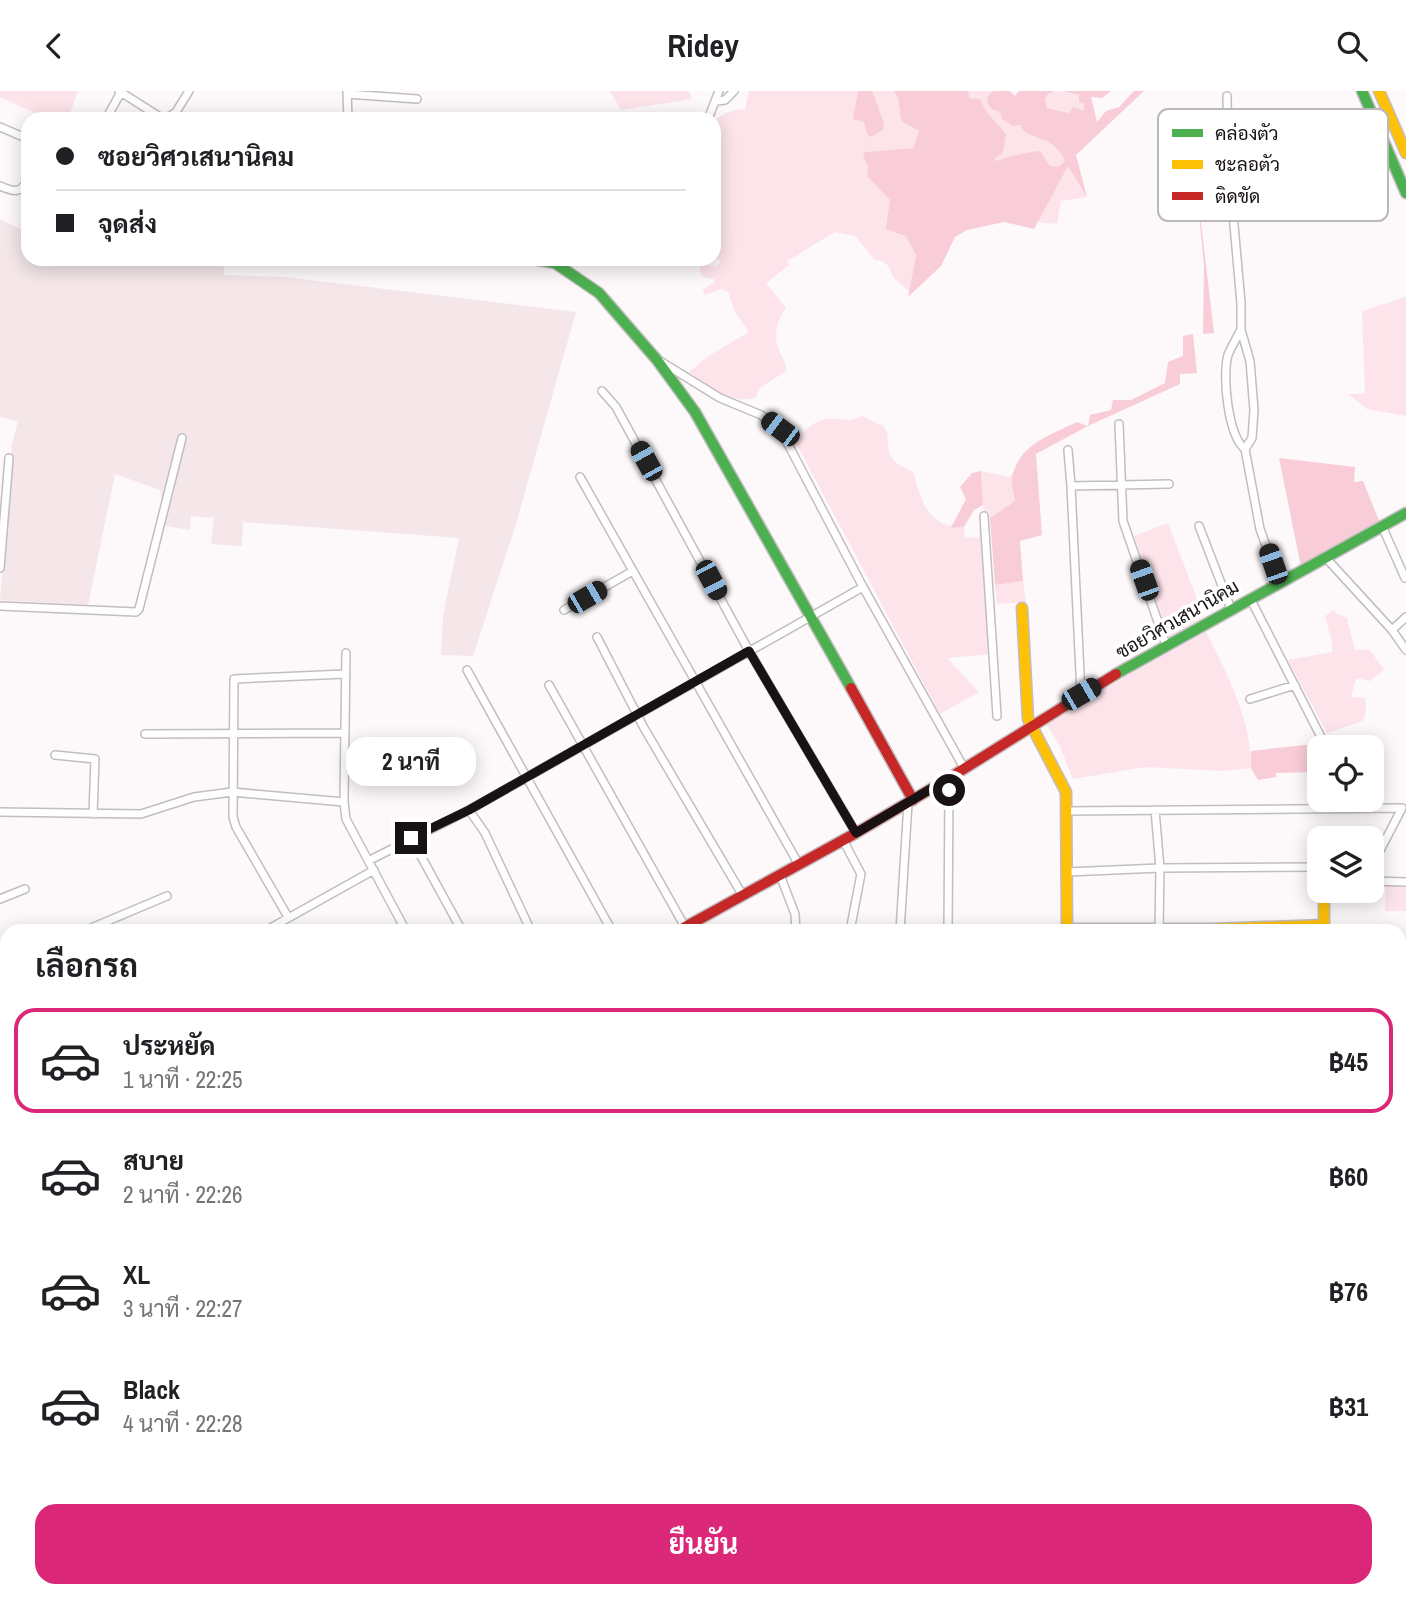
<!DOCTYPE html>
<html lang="th">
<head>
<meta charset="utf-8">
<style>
  :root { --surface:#fff; --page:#f2f2f2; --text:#202124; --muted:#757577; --line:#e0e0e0; --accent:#db2777 }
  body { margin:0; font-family:"Archivo Narrow",Sarabun,sans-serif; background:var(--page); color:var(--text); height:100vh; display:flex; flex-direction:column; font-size:26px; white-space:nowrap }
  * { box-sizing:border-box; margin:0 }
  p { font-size:23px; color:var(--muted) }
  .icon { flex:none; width:38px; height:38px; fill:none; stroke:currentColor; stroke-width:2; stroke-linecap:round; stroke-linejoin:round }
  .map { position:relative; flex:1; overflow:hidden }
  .drawer { position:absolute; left:0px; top:833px; width:1407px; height:674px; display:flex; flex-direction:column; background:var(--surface); border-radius:21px 21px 0 0; box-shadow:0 4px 18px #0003 }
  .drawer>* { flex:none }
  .guide { position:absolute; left:21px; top:21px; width:700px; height:154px; border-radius:21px; box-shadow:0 4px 18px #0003; display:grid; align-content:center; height:154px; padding:0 35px; background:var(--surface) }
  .fabs { position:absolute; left:1307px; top:644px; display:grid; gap:14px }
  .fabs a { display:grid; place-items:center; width:77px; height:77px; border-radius:14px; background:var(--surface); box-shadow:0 4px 18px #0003; font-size:35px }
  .end { position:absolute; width:32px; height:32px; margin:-16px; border:9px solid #181214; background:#fff; box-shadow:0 0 0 4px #fff }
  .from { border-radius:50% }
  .bubble { position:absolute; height:49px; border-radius:21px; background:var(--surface); box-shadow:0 4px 18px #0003; font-size:23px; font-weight:700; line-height:49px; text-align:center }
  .car { position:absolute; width:21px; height:42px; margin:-21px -10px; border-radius:9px; box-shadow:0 0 5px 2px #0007; background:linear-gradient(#222 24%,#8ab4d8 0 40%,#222 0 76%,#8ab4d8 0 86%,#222 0) }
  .guide b { display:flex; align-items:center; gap:24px; height:66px; font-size:26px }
  .guide b+b { border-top:2px solid var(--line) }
  .guide i { width:18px; height:18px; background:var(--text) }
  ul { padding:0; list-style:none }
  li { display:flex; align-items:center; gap:21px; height:105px; margin:0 14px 10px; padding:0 21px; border:4px solid transparent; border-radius:21px }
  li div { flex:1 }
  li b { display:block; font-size:26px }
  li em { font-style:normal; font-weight:700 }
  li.on { border-color:var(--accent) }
  li>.icon { width:63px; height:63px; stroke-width:1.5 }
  h2 { padding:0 35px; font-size:32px; line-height:84px }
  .primary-button { display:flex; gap:14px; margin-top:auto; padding:14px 35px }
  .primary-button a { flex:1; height:80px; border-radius:21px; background:var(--accent); color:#fff; font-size:28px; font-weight:700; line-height:80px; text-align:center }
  header { display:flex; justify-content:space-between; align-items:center; height:91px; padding:0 35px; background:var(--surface); font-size:32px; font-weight:700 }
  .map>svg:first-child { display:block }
  .built { fill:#f4e6e9 }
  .green { fill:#fce4ea }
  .forest { fill:#f8cdd8 }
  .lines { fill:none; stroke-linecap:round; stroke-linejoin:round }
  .street-casing { stroke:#c2bdbf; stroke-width:10 }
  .fast-casing { stroke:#c2bdbf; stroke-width:13 }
  .slow-casing { stroke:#c2bdbf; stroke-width:13 }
  .jam-casing { stroke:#c2bdbf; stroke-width:13 }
  .street { stroke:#fffefe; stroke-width:7 }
  .fast { stroke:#4caf50; stroke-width:10 }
  .slow { stroke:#ffc107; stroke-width:10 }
  .jam { stroke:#c62828; stroke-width:10 }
  .route { stroke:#181214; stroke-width:9 }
  .labels { text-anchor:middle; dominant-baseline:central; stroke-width:7; stroke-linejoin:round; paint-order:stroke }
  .street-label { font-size:19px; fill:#181214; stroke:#fff }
  .key { fill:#fff; stroke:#bab8b8; stroke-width:2 }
  .key-label { font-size:19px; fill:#181214 }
</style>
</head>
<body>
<header><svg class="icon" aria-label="back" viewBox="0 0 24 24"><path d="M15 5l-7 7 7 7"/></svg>Ridey<svg class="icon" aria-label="search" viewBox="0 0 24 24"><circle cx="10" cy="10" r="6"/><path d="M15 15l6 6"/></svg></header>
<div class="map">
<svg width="1406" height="1506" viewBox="0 0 1406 1506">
  <rect width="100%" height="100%" fill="#fdf8fa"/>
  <path class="built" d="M0 128 28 142V168H203L224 176V184L284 186 576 221 515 436 473 565 441 564 443 525 459 447 243 431 242 455 211 453 214 427 191 425 190 439 166 435 160 399 115 383 88 514 0 509 12 353 18 330 0 326Z"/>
  <path class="green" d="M0 0H78L68 28H48L0 6Z
    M610 0H689L692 8 621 19Z
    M749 0H894L898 7 901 30 919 40 913 57 866 61 868 75 867 85 891 109 916 164 909 200C905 196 899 192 895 188 889 179 890 170 875 169L855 145 835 141 787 170 789 174 766 192 786 217C778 228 773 243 778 257 781 266 787 270 786 280L760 297 755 307C727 313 710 296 689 281L710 264 749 241 735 221 728 201 721 198 705 204 702 199 715 191 714 188 703 186 700 181V176L704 173 715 176 720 172V169L714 166V140L719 128 714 123V43H718V38L714 33C720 21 733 19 745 18Z
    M968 0H993L988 5 1000 20 1035 47H1043L1053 53 1061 60 1066 70 1058 76 1050 75 1028 61C1017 67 1007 65 996 70L995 67 1006 43 986 20 980 8 970 7Z
    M1055 0 1079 4 1084 13 1083 20 1069 22 1047 17 1045 9 1048 3Z
    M1068 74 1087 106 1061 110 1057 133 1037 131Z
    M1406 206V325L1367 318 1348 303H1365L1362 220Z
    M862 325 883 335 887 341 889 363 896 372 913 381C920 403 924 428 950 435L955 430 951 437 964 436 965 446 979 447 981 426 984 425 981 380 1010 386 1016 376 1012 389 1015 410 990 427 985 425 992 563 947 567 979 601 940 623 795 350C804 340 814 329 828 328 841 327 849 332 862 325Z
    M1168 432 1204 526 1169 546 1134 445Z
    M1023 490 1026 511 997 513 995 494Z
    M1334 519 1337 523 1347 527 1355 559H1370L1384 579 1370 590 1356 587 1351 606 1365 607 1366 621 1363 630 1327 642 1288 569 1332 561V552L1325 525Z
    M1206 541C1227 583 1252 630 1251 677L1223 680 1145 676 1073 688 1059 653 1045 631Z
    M1386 794H1406V820H1385Z"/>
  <path class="forest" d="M858 0H871L873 2 884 33 883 39 871 46 867 43 864 31 853 28Z
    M894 0H968L970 7 980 8 986 20 1006 43 1003 61 995 67 996 70C1007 66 1028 61 1040 60L1050 75 1058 76 1065 70C1053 41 1028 52 1020 34L1013 35 1002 28 1000 21 992 18 987 12 988 5 993 0H1010L1015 5 1019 0H1055L1048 3 1045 8 1047 17 1069 22 1073 16 1083 20 1084 13 1079 11V4L1061 0H1111L1102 7 1091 6 1097 31 1106 20 1119 16 1134 0H1144L1076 64 1087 106 1068 75 1034 138 1004 131 967 139 955 146 941 175 908 206 916 164 906 145 886 138 890 109 867 85 868 75 863 66 865 61 913 57 919 40 901 30 898 7Z
    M1195 80 1214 242 1203 243 1204 175Z
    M1193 243 1197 282 1180 283V293L1088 335 1036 363 1042 444 1020 450 1023 490 995 494 990 427 1015 410C1014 403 1011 394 1012 388 1017 354 1050 344 1077 331L1088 335 1090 324 1111 319 1113 309H1131L1165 292 1168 271 1183 265V245Z
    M1279 367 1355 376 1354 391 1363 390 1380 432 1301 476Z
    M981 380 983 414 974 419 964 436 951 437 966 408 960 396 972 382Z
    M1322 652 1324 656H1320L1319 681 1276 682V686L1258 689 1251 677V660Z"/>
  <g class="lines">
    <defs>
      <path id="street" d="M119 0 163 28
        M347 1 348 28
        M347 3 417 8
        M1227 5 1228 67 1241 212V239L1250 270 1254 319 1252 347 1245 358
        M717 10 725 9 734 0
        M106 28 121 1
        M166 28 176 21 189 0
        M708 28 719 0
        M0 36 28 48
        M0 95C14 101 21 103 28 88
        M1240 240C1237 247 1231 256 1228 264 1222 285 1228 345 1245 358L1260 438 1279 491
        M660 270 720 307 761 324 780 338 863 496 964 677
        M602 300 616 316 749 560 856 742
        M1119 333 1123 430 1166 554
        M1068 359 1071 395
        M580 386 799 774
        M984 425 997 625
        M1199 435 1231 518
        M1382 435 1405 487
        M1326 467 1392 539 1406 559
        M0 477 9 367
        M1250 507 1322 648
        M0 515 136 521 139 518 182 347
        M564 519 631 481
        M1392 539 1406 526
        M597 546 644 637 743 805
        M346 562 344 711 346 728 406 840
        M467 579 612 840
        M549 594 685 836
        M1081 603 1071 395 1169 393
        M1250 608 1295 594
        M145 643 344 642
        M55 664 95 668 93 723
        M946 689 949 699 948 840
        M469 719 485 742 531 840
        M1155 719 1160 777 1159 839
        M1066 720 1402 717 1372 775
        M0 721 141 723 194 706 232 701 344 711
        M411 747 462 840
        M843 749 861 783 850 840
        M370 769 469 719 863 496
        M1067 781 1160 777 1320 776
        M780 784 795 823 796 840
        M1372 790 1406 791
        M0 808 25 798
        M288 826 236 736 233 726 234 588 345 583
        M84 840 167 805
        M265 840 374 779
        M900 840 908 712
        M1400 851H1406
        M0 876 7 873
        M0 988 7 1006
        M1400 1021 1406 1022
        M1400 1077H1406
        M0 1087 7 1068
        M0 1102 7 1098
        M1400 1129H1406
        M0 1429 6 1422 7 1416
        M347 1500 355 1506
        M805 1506 807 1500"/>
      <path id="fast" d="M1362 0 1406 102
        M533 168 555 172 599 202 657 269 695 321 851 597
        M1116 583 1406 422"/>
      <path id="slow" d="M1379 0 1406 62
        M1022 517 1028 628 1066 701 1067 838H1211L1324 834V800"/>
      <path id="jam" d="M851 597 913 709
        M678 840 856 742 946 689 1116 583
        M0 1220 7 1216"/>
    </defs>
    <use href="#street" class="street-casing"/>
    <use href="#fast" class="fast-casing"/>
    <use href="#slow" class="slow-casing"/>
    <use href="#jam" class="jam-casing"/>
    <use href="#street" class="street"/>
    <use href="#fast" class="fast"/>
    <use href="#slow" class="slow"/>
    <use href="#jam" class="jam"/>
  </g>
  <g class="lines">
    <path class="route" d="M411 747 469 719 749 560 856 742 946 689 949 699"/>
  </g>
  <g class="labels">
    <g class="street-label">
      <text transform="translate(1177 528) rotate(-30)">ซอยวิศวเสนานิคม</text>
    </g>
  </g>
  <rect x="1158" y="18" width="230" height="112" rx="10" class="key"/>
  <rect x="1172" y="38" width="31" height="8" fill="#4caf50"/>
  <rect x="1172" y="69" width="31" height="9" fill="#ffc107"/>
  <rect x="1172" y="101" width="31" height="8" fill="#c62828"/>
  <g class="key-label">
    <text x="1215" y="49">คล่องตัว</text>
    <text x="1215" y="80">ชะลอตัว</text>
    <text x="1215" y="112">ติดขัด</text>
  </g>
</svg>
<div class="fabs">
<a><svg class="icon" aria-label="locate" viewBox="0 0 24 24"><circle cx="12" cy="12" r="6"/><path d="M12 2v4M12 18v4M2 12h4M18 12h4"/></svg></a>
<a><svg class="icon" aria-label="layers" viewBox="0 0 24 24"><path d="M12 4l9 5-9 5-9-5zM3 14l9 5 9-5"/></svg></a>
</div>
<i class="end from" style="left:949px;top:699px"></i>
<i class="end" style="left:411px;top:747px"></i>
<div class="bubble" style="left:346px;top:646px;width:130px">2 นาที</div>
<i class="car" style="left:780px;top:338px;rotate:307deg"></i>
<i class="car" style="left:646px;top:370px;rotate:331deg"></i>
<i class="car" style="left:1273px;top:473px;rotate:341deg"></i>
<i class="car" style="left:711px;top:489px;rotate:152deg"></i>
<i class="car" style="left:1144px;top:489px;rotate:340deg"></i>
<i class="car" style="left:587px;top:506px;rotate:60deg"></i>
<i class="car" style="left:1081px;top:603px;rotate:60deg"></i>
<div class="guide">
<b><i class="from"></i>ซอยวิศวเสนานิคม</b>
<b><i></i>จุดส่ง</b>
</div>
<section class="drawer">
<h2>เลือกรถ</h2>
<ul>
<li class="on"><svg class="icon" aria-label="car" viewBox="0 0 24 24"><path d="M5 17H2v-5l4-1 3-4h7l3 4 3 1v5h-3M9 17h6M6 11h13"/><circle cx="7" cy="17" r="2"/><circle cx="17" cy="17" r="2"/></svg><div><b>ประหยัด</b><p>1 นาที · 22:25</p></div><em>฿45</em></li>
<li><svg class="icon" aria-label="car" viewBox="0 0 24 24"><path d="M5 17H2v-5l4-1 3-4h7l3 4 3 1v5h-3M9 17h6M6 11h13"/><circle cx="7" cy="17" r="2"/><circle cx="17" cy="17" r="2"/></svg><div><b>สบาย</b><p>2 นาที · 22:26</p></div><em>฿60</em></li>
<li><svg class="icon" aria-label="car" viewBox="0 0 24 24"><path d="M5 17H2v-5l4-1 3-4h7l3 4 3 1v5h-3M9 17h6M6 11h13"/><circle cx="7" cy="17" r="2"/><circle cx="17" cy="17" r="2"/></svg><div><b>XL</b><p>3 นาที · 22:27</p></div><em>฿76</em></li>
<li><svg class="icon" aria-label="car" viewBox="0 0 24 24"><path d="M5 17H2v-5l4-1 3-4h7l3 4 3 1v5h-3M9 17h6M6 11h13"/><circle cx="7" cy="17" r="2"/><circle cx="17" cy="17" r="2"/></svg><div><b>Black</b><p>4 นาที · 22:28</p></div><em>฿31</em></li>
</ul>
<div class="primary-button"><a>ยืนยัน</a></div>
</section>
</div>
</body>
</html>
